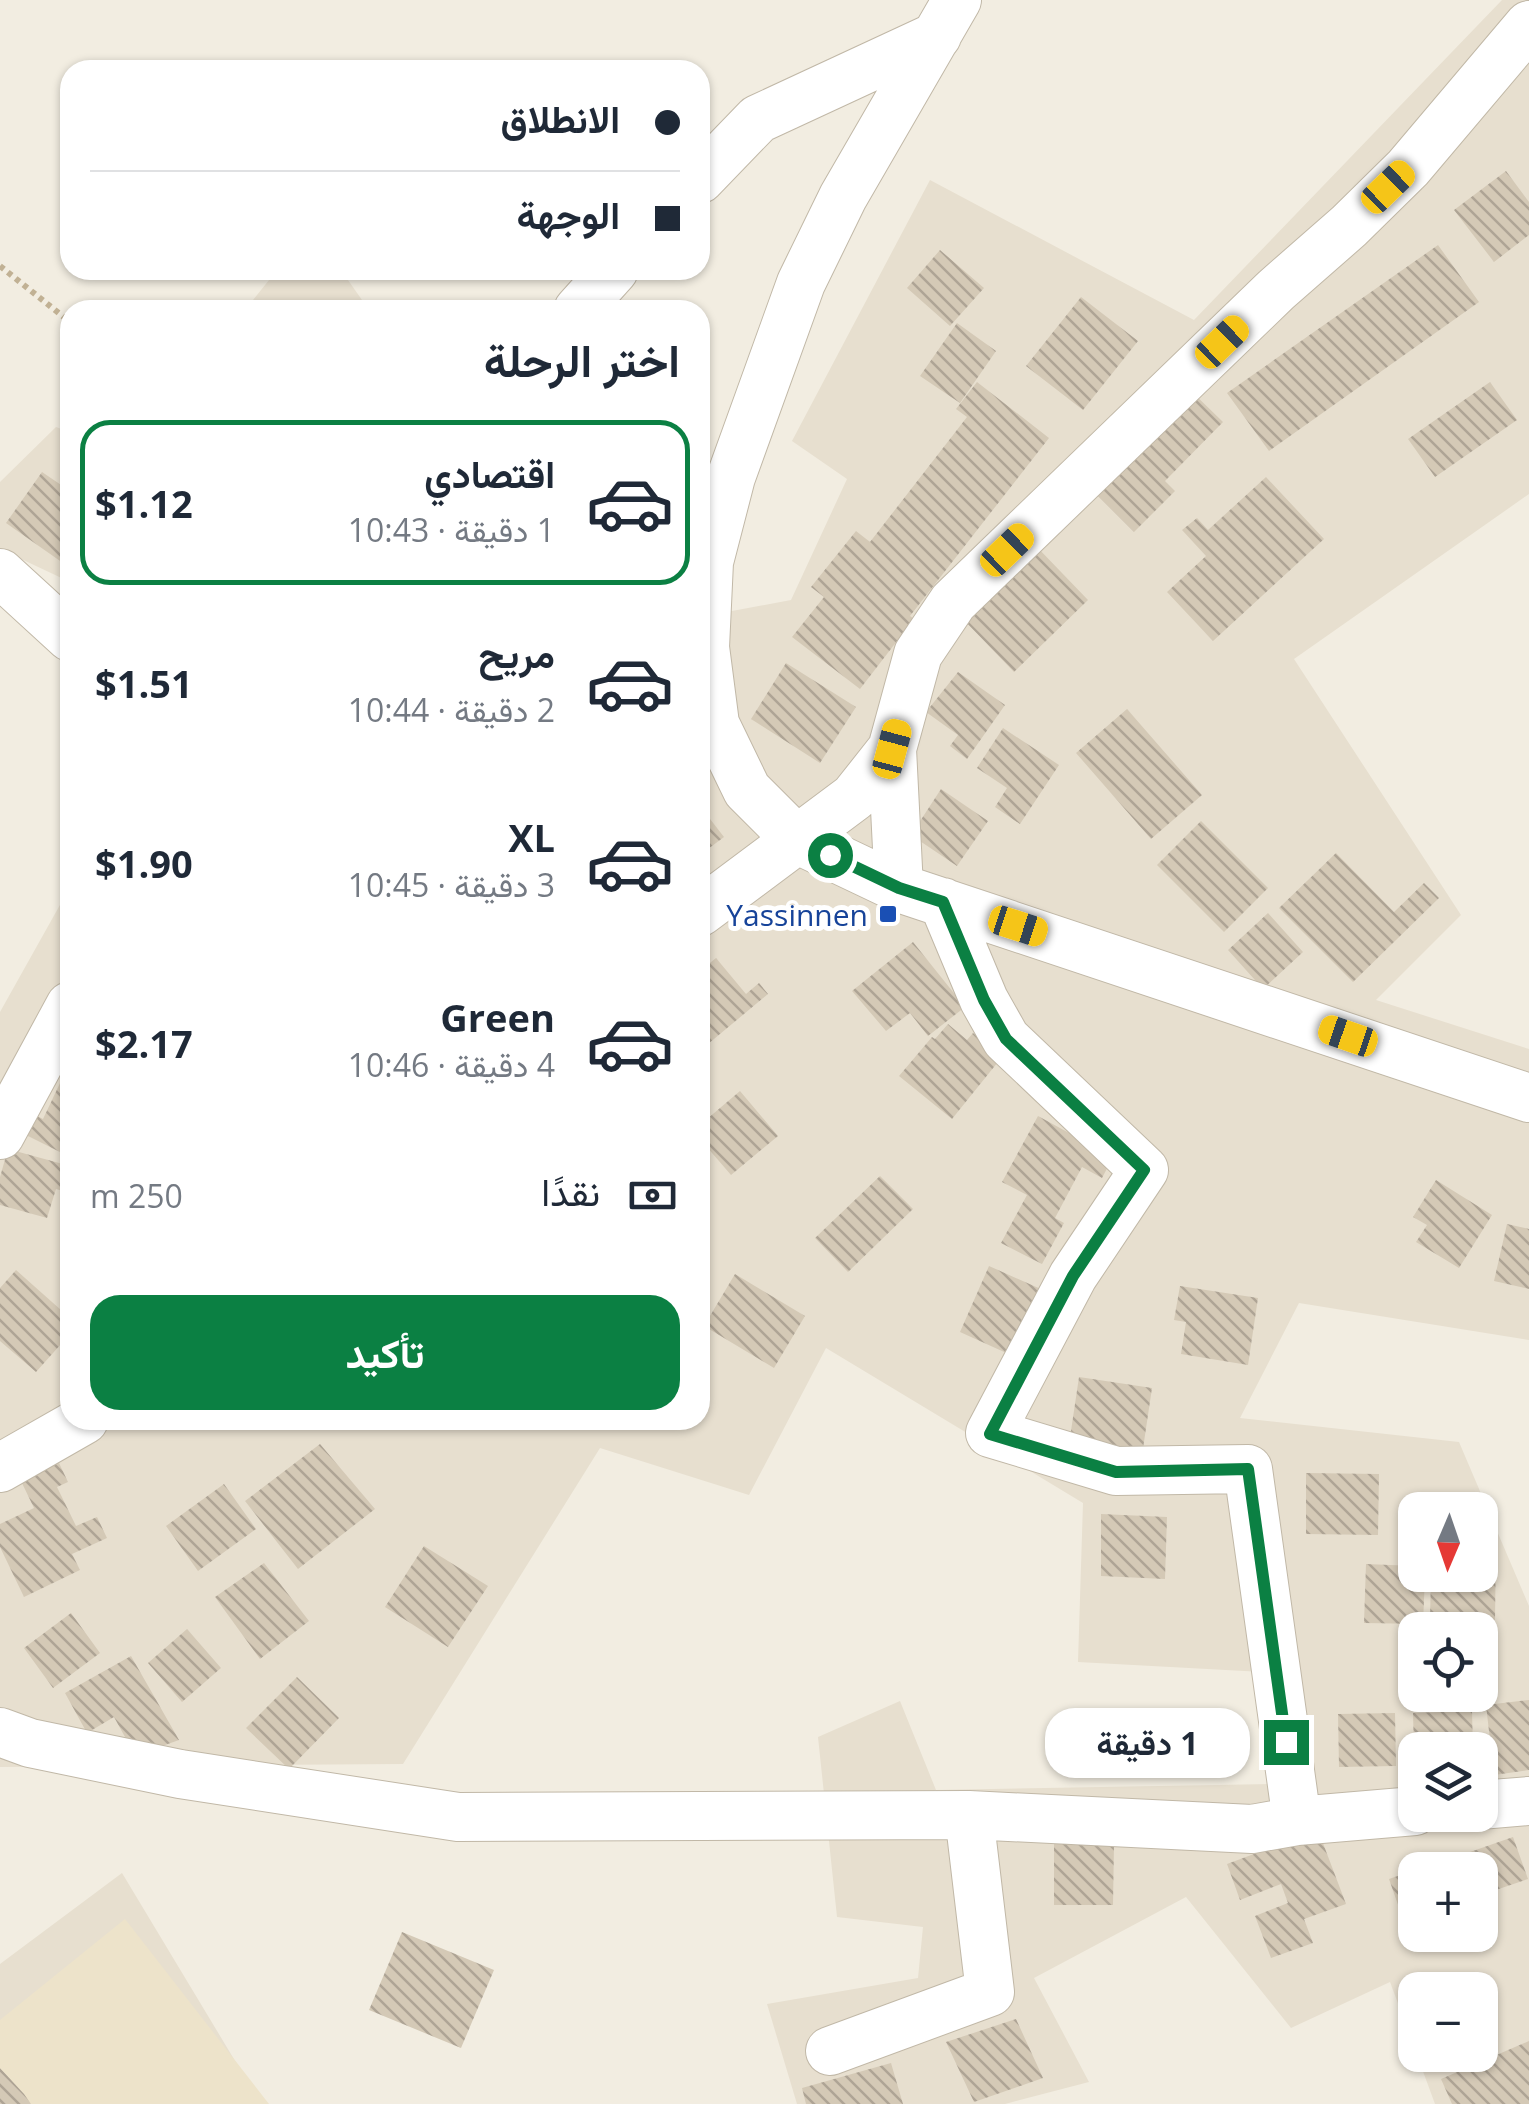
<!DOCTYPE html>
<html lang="ar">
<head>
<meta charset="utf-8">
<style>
  :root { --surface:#fff; --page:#f6f6f7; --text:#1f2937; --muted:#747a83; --line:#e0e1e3; --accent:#0b8043 }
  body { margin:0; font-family:"Open Sans",Vazirmatn,sans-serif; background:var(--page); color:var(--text); direction:rtl; height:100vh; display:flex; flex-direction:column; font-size:38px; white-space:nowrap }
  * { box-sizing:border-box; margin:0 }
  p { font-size:32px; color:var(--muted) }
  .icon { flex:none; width:55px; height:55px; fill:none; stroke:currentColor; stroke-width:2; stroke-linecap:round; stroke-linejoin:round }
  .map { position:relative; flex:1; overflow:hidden; direction:ltr }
  .side { position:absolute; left:60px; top:300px; width:650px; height:1130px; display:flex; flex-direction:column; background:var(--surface); border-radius:30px; box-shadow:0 2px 8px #0004; direction:rtl }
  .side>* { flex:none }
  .banner { position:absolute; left:60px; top:60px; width:650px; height:220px; border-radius:30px; box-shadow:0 2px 8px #0004; direction:rtl; display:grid; align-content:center; height:220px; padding:0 30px; background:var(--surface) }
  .needle { width:65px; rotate:182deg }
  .controls { position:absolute; left:1398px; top:1492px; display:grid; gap:20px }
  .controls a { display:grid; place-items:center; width:100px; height:100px; border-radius:20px; background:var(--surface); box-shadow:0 2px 8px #0004; font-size:50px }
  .end { position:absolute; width:45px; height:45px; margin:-22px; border:12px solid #0b8043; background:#fff; box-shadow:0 0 0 5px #fff }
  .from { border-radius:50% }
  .bubble { position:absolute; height:70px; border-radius:30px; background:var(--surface); box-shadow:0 2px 8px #0004; font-size:32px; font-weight:700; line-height:70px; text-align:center; direction:rtl }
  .car { position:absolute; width:30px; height:60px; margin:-30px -15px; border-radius:12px; box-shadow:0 0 8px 2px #0007; background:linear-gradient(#f5c518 24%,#345 0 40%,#f5c518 0 76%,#345 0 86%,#f5c518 0) }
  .banner b { display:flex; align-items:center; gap:35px; height:95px; font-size:38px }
  .banner b+b { border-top:2px solid var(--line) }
  .banner i { width:25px; height:25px; background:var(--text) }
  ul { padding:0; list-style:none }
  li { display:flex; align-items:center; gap:30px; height:165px; margin:0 20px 15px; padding:0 10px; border:5px solid transparent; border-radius:30px }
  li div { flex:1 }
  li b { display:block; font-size:38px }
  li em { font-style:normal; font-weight:700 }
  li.active { border-color:var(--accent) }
  li>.icon { width:90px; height:90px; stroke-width:1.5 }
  h2 { padding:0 30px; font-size:45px; line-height:120px }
  .pay { display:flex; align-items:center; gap:25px; height:110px; padding:0 30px; font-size:38px }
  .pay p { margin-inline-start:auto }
  .cta { display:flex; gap:20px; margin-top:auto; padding:20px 30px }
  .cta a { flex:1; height:115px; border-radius:30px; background:var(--accent); color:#fff; font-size:40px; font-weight:700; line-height:115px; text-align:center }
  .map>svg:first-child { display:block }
  .residential { fill:#e7dfcf; fill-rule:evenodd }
  .education { fill:#ede3ca }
  .building { fill:url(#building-back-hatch) }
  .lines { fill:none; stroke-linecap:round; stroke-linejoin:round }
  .minor-casing { stroke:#c1b8a7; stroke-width:50 }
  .path { stroke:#c1b194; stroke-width:6; stroke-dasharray:5 5; stroke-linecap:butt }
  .minor { stroke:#fff; stroke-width:48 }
  .route { stroke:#0b8043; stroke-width:12 }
  .transit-dot { fill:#1a4fb4; stroke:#fff; stroke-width:4 }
  .labels { text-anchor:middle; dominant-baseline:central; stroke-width:10; stroke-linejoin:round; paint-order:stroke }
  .transit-label { font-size:30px; fill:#164399; stroke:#fff; text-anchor:end }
</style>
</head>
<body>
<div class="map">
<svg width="1529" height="2104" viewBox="0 0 1529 2104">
  <defs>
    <pattern id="building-back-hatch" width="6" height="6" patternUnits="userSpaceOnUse" patternTransform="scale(2.5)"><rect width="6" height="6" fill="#d4c9b6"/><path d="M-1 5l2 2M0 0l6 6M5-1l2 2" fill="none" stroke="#aea495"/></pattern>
  </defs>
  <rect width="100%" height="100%" fill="#f2ede1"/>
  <path class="residential" d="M1502 0H1529V494L1294 659 1461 915 1376 1000 1529 1049V1340L1299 1303 1240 1418 1459 1442 1529 1606V2104H1435L1417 2055H1480V1990H1415V2049L1390 1982 1291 2028 1186 1897 1034 1978 1089 2082 1005 2104H797L767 2004 918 1978 923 1927 837 1917 818 1737 900 1701 936 1790 1275 1784 1279 1673 1078 1662 1083 1503 826 1348 749 1495 600 1448 403 1764 0 1767V1012L70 887V1420H700V617L791 600 847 479 792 441 930 180 1194 320ZM1415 1510H1480V1575H1415ZM1415 1630H1480V1695H1415ZM1415 1750H1480V1815H1415ZM1415 1870H1480V1935H1415Z
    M277 270H341L369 310H245Z
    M56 427 70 432V582L0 549V482Z
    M122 1873 261 2104H0V1964Z"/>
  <path class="education" d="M125 1919 269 2104H0V2020Z"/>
  <path class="building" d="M1506 171 1529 202V235L1494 262 1454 210Z
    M1438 245 1479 302 1269 451 1227 393Z
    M940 250 984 288 950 326 907 288Z
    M1081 297 1138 341 1083 410 1026 366Z
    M957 323 996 351 960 403 920 376Z
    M977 382 1049 438 910 616 914 619 860 689 792 637 824 597 811 587 856 531 870 542 967 417 956 409Z
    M1490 382 1517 420 1435 477 1408 439Z
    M1187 387 1223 422 1165 481 1175 491 1134 532 1088 486Z
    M42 472 70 491V555L63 563 6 523Z
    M1266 477 1324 539 1213 641 1167 592 1206 556 1182 530 1197 518 1208 530Z
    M1036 546 1088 600 1014 672 962 618Z
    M786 663 856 707 820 763 751 719Z
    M958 672 1005 705 967 759 950 746 958 735 926 712Z
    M1127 709 1202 795 1151 839 1076 753Z
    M1003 728 1059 765 1020 824 995 807 1007 788 977 768Z
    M941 789 988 821 957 866 911 835Z
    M700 806 724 837 700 855Z
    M1201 821 1268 888 1224 932 1157 865Z
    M1336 853 1394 912 1424 883 1439 898 1353 982 1279 908Z
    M1268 913 1303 952 1263 989 1228 950Z
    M913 942 965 1007 928 1036 910 1013 886 1031 852 991Z
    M716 958 746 994 759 983 768 994 702 1049 700 971Z
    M948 1024 967 1040 973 1033 1002 1057 952 1119 899 1076 932 1037 935 1039Z
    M70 1062V1157L14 1129 24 1109 43 1119Z
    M740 1091 778 1136 731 1175 700 1139V1125Z
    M1038 1116 1113 1157 1102 1178 1082 1167 1055 1218 1064 1223 1042 1264 1001 1243 1027 1195 1002 1182Z
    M8 1149 70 1166V1193L56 1189 47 1218 0 1205V1177Z
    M880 1176 913 1209 848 1272 815 1238Z
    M1436 1180 1492 1215 1459 1268 1416 1242 1427 1225 1413 1217Z
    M1507 1224 1529 1229V1289L1494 1281Z
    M989 1266 1043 1290 1013 1356 960 1332Z
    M16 1270 70 1318V1334L36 1372 0 1341V1288Z
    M735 1274 805 1316 774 1368 704 1326Z
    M1180 1286 1258 1298 1248 1365 1181 1354 1186 1322 1174 1320Z
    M1079 1377 1152 1388 1141 1462 1068 1451Z
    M320 1444 375 1509 298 1569 245 1501Z
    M59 1463 68 1482 57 1487 76 1526 97 1517 107 1538 72 1554 80 1570 24 1597 0 1547V1524L34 1508 21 1481Z
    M1306 1473 1379 1474 1378 1535 1306 1534Z
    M224 1484 256 1529 198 1571 166 1526Z
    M1101 1514 1167 1517 1165 1579 1101 1576Z
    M1480 1541H1496L1495 1620 1430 1619 1431 1575H1480Z
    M424 1546 488 1586 448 1647 385 1607Z
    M264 1563 309 1621 260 1659 215 1597Z
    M1366 1564 1415 1566V1575H1425L1423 1624 1364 1623Z
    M71 1613 100 1653 53 1688 24 1648Z
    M187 1629 221 1668 182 1702 148 1663Z
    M131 1656 179 1740 140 1754 119 1740 125 1737 114 1717 87 1733 65 1693Z
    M297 1677 339 1718 289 1769 246 1728Z
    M1529 1700V1770L1494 1775 1486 1705Z
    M1472 1711 1473 1750H1414L1413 1713Z
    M1395 1713 1396 1766 1339 1767 1338 1714Z
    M1318 1830 1346 1904 1304 1919 1313 1943 1271 1958 1255 1916 1288 1903 1281 1884 1240 1900 1227 1864Z
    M1513 1837 1528 1879 1484 1894 1480 1882V1870H1476L1470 1852Z
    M1054 1843 1114 1844 1113 1905H1054Z
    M1448 1858 1452 1870H1416V1869Z
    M1415 1870V1918L1404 1922 1389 1879Z
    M402 1932 494 1970 461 2048 369 2010Z
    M1016 2019 1043 2078 974 2102 946 2042Z
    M1529 2041V2104H1452L1441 2079Z
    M891 2063 903 2104H806L802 2088Z
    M0 2068 24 2094 31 2104H0Z"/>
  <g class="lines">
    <defs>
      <path id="minor" d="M957 0 843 197 801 283 731 477 709 562 705 647 715 724 747 790 796 839 899 888 1529 1098
        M700 179 758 119 937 36
        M578 310 614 270
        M0 573 70 637
        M892 749 918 654 953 602 1276 290 1349 226 1408 168 1529 25
        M943 902 984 1000 1006 1039 1144 1170 1073 1276 990 1433 1116 1471 1248 1469 1297 1821
        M700 912 854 797 892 749 899 888
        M0 1135 70 1006
        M0 1468 84 1420
        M0 1732 30 1743 180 1774 458 1817 969 1815 1252 1829 1297 1821 1415 1811
        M1480 1805 1529 1801
        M830 2051 990 1992 969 1815"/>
    </defs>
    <use href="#minor" class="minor-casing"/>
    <path class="path" d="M0 266 70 322"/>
    <use href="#minor" class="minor"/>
  </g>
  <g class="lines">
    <path class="route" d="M830 855 899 888 943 902 984 1000 1006 1039 1144 1170 1073 1276 990 1434 1116 1472 1248 1469 1286 1742"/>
  </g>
  <rect class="transit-dot" x="878" y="904" width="20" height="20" rx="5"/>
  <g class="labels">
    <g class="transit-label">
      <text x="868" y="914">Yassinnen</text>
    </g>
  </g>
</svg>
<div class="controls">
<a><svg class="needle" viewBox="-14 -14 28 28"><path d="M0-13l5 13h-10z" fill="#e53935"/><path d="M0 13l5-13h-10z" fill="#747a83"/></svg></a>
<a><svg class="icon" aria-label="locate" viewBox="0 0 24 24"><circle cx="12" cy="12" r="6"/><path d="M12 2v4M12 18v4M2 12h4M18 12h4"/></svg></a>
<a><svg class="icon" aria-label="layers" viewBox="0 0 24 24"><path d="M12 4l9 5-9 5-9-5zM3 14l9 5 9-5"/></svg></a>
<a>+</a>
<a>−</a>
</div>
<i class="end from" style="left:830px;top:855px"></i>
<i class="end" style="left:1286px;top:1742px"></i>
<div class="bubble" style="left:1045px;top:1708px;width:205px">1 دقيقة</div>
<i class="car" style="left:1388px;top:187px;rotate:46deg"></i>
<i class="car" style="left:1222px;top:342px;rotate:46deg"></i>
<i class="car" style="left:1007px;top:550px;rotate:46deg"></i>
<i class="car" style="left:892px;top:749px;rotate:15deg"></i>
<i class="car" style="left:1018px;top:926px;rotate:108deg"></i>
<i class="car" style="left:1348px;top:1036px;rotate:289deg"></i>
<div class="banner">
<b><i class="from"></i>الانطلاق</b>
<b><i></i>الوجهة</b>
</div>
<section class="side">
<h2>اختر الرحلة</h2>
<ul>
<li class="active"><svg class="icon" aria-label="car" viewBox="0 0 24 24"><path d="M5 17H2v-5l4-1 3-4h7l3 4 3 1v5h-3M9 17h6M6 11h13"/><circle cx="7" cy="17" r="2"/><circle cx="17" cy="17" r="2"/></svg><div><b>اقتصادي</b><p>1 دقيقة · 10:43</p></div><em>$1.12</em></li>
<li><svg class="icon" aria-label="car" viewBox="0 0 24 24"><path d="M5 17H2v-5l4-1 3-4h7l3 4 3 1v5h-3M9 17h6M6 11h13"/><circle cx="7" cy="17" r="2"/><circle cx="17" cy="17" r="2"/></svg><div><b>مريح</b><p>2 دقيقة · 10:44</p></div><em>$1.51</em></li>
<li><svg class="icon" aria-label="car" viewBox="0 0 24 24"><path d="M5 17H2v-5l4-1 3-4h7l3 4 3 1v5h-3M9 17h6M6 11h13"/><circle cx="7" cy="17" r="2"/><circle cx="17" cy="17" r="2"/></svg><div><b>XL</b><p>3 دقيقة · 10:45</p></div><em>$1.90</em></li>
<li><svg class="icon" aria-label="car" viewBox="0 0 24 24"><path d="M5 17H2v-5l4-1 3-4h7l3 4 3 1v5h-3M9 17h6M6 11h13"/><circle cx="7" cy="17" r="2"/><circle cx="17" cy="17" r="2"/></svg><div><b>Green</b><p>4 دقيقة · 10:46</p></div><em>$2.17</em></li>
</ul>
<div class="pay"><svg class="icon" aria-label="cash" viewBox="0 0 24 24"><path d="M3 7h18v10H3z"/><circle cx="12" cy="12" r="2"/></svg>نقدًا<p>250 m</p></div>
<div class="cta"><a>تأكيد</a></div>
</section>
</div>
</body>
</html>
